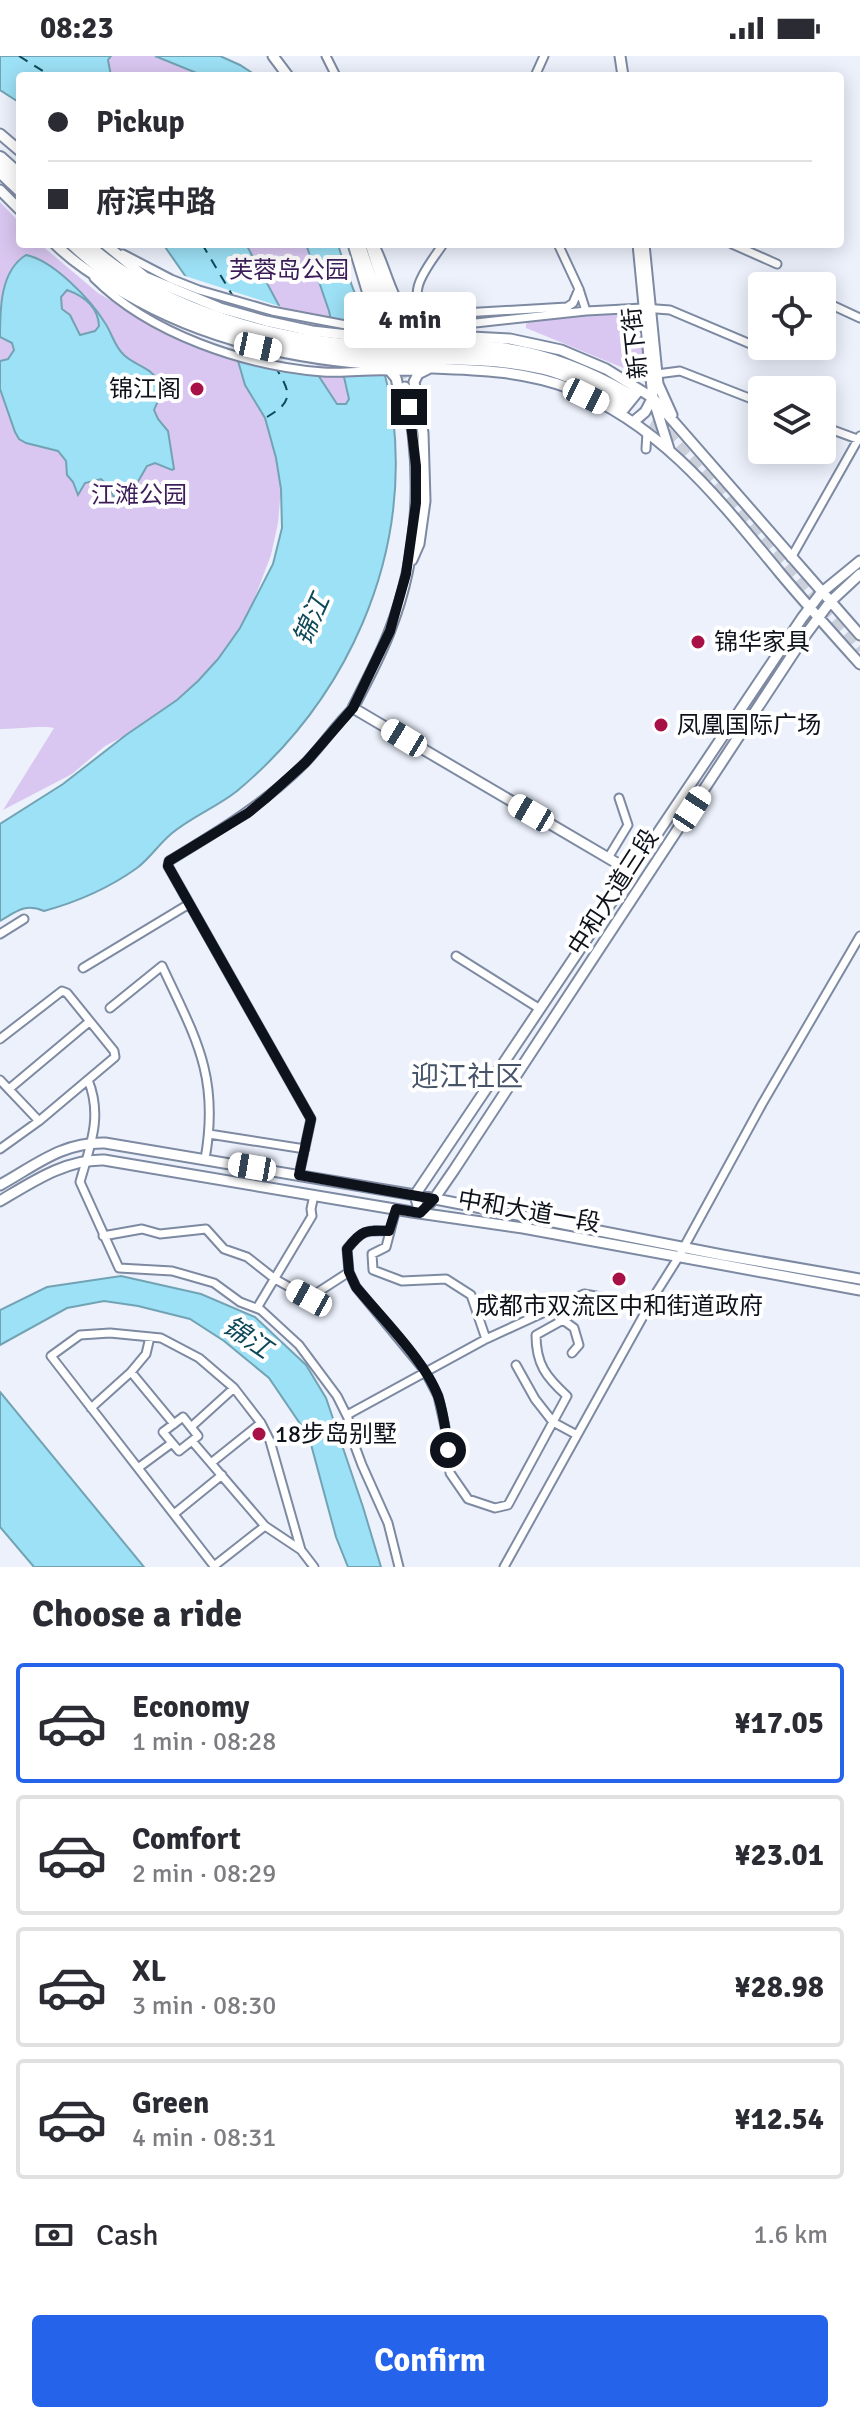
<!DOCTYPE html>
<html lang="en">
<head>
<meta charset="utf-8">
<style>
  :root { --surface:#fff; --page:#f7f7f7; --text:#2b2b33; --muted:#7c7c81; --line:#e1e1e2; --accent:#2563eb }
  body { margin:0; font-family:Signika,"Noto Sans SC",sans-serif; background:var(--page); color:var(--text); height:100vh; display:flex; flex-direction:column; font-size:30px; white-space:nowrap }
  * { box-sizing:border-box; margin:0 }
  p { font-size:26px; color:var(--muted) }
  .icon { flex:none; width:44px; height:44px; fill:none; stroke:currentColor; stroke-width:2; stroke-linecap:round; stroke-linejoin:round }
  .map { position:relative; height:1511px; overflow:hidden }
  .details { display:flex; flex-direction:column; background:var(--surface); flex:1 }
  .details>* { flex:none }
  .top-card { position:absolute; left:16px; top:16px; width:828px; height:176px; border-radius:8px; box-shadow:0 4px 20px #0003; display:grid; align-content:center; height:176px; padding:0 32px; background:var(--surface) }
  .buttons { position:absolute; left:748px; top:216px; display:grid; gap:16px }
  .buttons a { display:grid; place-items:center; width:88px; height:88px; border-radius:8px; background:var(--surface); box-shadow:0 4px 20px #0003; font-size:40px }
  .end { position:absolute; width:36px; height:36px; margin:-18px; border:10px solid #0d121b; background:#fff; box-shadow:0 0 0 4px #fff }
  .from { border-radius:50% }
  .bubble { position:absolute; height:56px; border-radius:8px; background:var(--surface); box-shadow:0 4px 20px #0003; font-size:26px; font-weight:800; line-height:56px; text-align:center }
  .car { position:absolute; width:24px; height:48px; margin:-24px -12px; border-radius:10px; box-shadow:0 0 6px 2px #0007; background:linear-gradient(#fff 24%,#345 0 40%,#fff 0 76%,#345 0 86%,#fff 0) }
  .top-card b { display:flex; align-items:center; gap:28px; height:76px; font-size:30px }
  .top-card b+b { border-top:2px solid var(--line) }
  .top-card i { width:20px; height:20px; background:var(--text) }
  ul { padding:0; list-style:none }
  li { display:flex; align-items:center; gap:24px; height:120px; margin:0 16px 12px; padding:0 16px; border:4px solid var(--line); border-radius:8px }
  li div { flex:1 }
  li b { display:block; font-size:30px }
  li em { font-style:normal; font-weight:800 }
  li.selected { border-color:var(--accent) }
  li>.icon { width:72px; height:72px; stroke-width:1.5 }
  h2 { padding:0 32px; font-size:36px; line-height:96px }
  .pay { display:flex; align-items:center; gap:20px; height:88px; padding:0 32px; font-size:30px }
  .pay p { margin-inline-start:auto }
  .cta { display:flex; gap:16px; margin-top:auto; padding:16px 32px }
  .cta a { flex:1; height:92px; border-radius:8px; background:var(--accent); color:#fff; font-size:32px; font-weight:800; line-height:92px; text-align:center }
  .status { display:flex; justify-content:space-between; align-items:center; height:56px; padding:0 40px; background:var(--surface); direction:ltr }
  .status svg { height:22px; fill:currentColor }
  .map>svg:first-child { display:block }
  .green { fill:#dac7f1 }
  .water { fill:#9de1f6; stroke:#72a3b4; stroke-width:2; fill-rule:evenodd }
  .pier { fill:#ecf1fc }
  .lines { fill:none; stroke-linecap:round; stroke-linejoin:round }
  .ferry { stroke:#0d4958; stroke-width:2; stroke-dasharray:10 8; stroke-linecap:butt }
  .secondary-tunnel { stroke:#cbd0da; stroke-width:9; stroke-dasharray:9 4.5; stroke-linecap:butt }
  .highway-tunnel { stroke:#cbd0da; stroke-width:12; stroke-dasharray:12 6; stroke-linecap:butt }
  .street-casing { stroke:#7d8aa2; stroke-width:11 }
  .secondary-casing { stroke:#7d8aa2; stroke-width:13 }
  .highway-casing { stroke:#7d8aa2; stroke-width:16 }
  .street { stroke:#fff; stroke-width:7 }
  .secondary { stroke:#fff; stroke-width:9 }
  .highway { stroke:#fff; stroke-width:12 }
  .route { stroke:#0d121b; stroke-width:10 }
  .poi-dot { fill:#a71145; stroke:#fff; stroke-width:3 }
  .labels { text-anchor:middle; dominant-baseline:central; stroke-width:8; stroke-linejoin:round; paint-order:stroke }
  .park-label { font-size:24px; fill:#3d1e5a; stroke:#fff }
  .street-label { font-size:24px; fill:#0d121b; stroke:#fff }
  .poi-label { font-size:24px; fill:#0d121b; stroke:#fff; text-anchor:start }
  .water-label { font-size:26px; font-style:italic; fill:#0d4958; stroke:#fff }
  .quarter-label { font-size:28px; fill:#48546a; stroke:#fff }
</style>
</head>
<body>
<div class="status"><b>08:23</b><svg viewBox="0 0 49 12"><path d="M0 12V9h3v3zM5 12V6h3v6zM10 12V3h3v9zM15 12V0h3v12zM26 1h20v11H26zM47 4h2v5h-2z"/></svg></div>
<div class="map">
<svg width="860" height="1511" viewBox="0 0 860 1511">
  <rect width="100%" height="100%" fill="#ecf1fc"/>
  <path class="green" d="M111 0H155L204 20H111L108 4Z
    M0 146 20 167V188H40L98 237 179 284 238 305 245 329 265 362 273 386 281 433 278 467 271 499 252 549 240 572 218 603 198 625 177 644 126 679 105 690 72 718 3 754 54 672C45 669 13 673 0 673Z
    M246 188H306L329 255 349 343 346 348H338L307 302Z
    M640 254 646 318 643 320 526 272V268L531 264Z"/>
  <path class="water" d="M0 0H111L108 4 111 20H20V47L0 34Z
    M155 0H220L240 9 257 20H204Z
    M163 188H246L307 302 337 348H346L349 343 329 255 306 188H338C354 247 386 298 393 360 410 504 347 643 237 735 217 751 191 761 171 778 159 788 150 802 137 812 109 832 77 846 44 855 25 847 17 855 0 865V768L63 728 126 679 177 644 198 625 218 603 240 572 273 508 282 472 281 433 276 402 265 362 245 329 238 305 209 254Z
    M26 199C53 204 91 244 105 267 112 277 114 290 124 299 134 309 151 311 158 325 164 336 158 344 154 354L158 363 168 375 174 413 172 414 155 407 147 410 136 429 127 431 116 441 113 440 109 430 101 423 85 427 78 439 73 426 67 419 66 405 58 395 26 387 19 383 15 376 0 333V305L8 303 14 294 12 287 0 281C0 253 0 215 26 199ZM67 234C84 240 98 251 99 270L95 275 80 279 70 259 62 253 61 241Z
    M121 1220 201 1238 255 1261 306 1309 326 1342 363 1451 381 1511H348L336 1481 309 1381 269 1322 224 1285 190 1263 138 1250 104 1245 67 1252 0 1289V1254L47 1231Z
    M0 1336 144 1511H34L0 1471Z"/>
  <path class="pier" d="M179 218 285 252 310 300 323 318 230 298Z"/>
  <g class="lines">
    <path class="ferry" d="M19 0 51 20
      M202 188 234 242
      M266 295 273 307
      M267 361C294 345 291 337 276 312"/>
    <path class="secondary-tunnel" d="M381 250 405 331"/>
    <path class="highway-tunnel" d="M621 347 662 372 860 595"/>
    <defs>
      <path id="street" d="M326 0 336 20
        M535 20 544 0
        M374 188C386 208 392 248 411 260L567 251 573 247 579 233
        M558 188 579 233 586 255
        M732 188 777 208
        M123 198 171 223 199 234 272 255 367 273 448 270 586 255 643 252 670 254 774 298
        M94 222C150 278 245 310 323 316 339 317 355 315 372 315 386 314 400 316 415 315
        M834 250 860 262
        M428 260C402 237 429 210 443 188
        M657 318 680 315 762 347
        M822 370 860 384
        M646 393 647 376
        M791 502 860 380
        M608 802 628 769 619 742
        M0 878 24 863
        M456 900 540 953
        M83 912 189 848
        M110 952 162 910C195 981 220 1020 205 1103
        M0 983 62 935 67 937 114 995 115 1001 39 1065 0 1093
        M0 1024 39 1065
        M88 1024C103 1060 90 1090 80 1126L119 1212 172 1215 214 1227 240 1246 261 1254 299 1289 337 1340 348 1362 350 1377 362 1409 388 1467 399 1511
        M9 1033 89 966
        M209 1078 305 1093
        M299 1119 311 1063 168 810 169 805C217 776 264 748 304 708 322 690 335 669 353 652
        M396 1153 386 1191 372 1198 373 1214 402 1225 446 1223 471 1239 486 1283
        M103 1180 142 1173 160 1178 206 1173 224 1193 247 1201 275 1223 309 1242 349 1216 347 1193C362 1174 366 1174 389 1175
        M349 1216 356 1231 425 1315 438 1340 445 1371 450 1417 468 1443 495 1452 508 1449 567 1340C546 1321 536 1308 536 1279L563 1264 574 1272 579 1289 572 1297
        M257 1252 312 1160 311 1153 314 1139
        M150 1281 146 1298 131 1316 174 1368
        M516 1309 535 1343 553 1366 577 1379
        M91 1352 131 1316
        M347 1359 486 1283 584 1238 607 1242
        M183 1361 198 1380 179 1395 163 1376Z
        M191 1371 234 1332
        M192 1385 265 1470
        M211 1407 261 1367
        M138 1412 172 1387
        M174 1458 222 1419
        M301 1494 270 1385 261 1367 234 1332 199 1302 161 1282 110 1277 80 1279 51 1300 214 1510 265 1470 301 1494 314 1511
        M504 1511 656 1237 678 1202 762 1048 860 880"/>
      <path id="secondary" d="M273 0 288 20
        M620 0 623 20
        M0 78 20 95
        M0 134 20 154
        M55 188C76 209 99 222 124 237 205 285 296 304 390 310 449 314 512 310 569 332 662 369 718 442 780 517 806 548 833 578 860 608
        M105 188 145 221 220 252 266 265 312 275 357 280H452L510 283 561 294 606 313 653 342 860 579
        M353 188 381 281
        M360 188 381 250
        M370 188 393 259 401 268 418 277
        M638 188 653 342 669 393
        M644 188 658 328 672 359
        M386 310 396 322 402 348
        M405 331C423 410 420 498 390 574 380 601 366 626 353 652L632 816
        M617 356 624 353 637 337 634 331
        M633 366 645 356 653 341
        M412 504 419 488 425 445 423 377 414 326 418 318 428 313
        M0 1129C36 1109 62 1086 105 1087L415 1139 722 1199 860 1223
        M0 1145C32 1126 66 1103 104 1104L412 1156 523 1172 860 1234
        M420 1157 415 1139 802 562 821 537 860 505
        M420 1157 434 1143 454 1114 804 581 830 546 860 518"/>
      <path id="highway" d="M0 102 20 120
        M0 115 20 134
        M73 188C148 259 254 292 356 300 418 305 482 297 544 312 572 319 596 333 621 347
        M86 188C161 256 280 288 380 291 420 293 461 288 501 293 547 299 587 315 627 338"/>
    </defs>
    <use href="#street" class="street-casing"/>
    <use href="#secondary" class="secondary-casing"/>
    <use href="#highway" class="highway-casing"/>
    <use href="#street" class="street"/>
    <use href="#secondary" class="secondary"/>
    <use href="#highway" class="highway"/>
  </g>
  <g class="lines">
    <path class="route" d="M409 351 416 410V447L406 518 390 575 353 652 306 706 265 743 248 757 169 805 168 810 311 1063 299 1119 434 1143 420 1157 396 1153 389 1175C365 1174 362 1174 347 1193L349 1216 356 1231C380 1260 425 1305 438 1340 444 1357 446 1376 448 1394"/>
  </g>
  <g class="poi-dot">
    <circle cx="197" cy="333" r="8"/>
    <circle cx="698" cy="586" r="8"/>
    <circle cx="661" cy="669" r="8"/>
    <circle cx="619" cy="1223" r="8"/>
    <circle cx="259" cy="1378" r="8"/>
  </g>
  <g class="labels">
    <g class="park-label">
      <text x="289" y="214">芙蓉岛公园</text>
      <text x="139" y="439">江滩公园</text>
    </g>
    <g class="street-label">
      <text transform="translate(635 287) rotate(-96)">新下街</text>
      <text transform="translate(613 836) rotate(-57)">中和大道三段</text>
      <text transform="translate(529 1155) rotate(10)">中和大道一段</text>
    </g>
    <g class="poi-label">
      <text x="181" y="333" text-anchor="end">锦江阁</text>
      <text x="714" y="586">锦华家具</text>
      <text x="677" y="669">凤凰国际广场</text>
      <text x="619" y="1250" text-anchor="middle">成都市双流区中和街道政府</text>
      <text x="275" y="1378">18步岛别墅</text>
    </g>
    <g class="water-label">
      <text transform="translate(312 564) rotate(-66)">锦江</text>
      <text transform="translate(247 1282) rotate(34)">锦江</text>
    </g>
    <g class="quarter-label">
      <text x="467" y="1021">迎江社区</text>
    </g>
  </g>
</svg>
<div class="buttons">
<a><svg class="icon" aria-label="locate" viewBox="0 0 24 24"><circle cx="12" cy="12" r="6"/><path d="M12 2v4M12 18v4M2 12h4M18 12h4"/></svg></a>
<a><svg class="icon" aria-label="layers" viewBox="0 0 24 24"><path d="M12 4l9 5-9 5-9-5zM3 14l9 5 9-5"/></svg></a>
</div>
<i class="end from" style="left:448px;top:1394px"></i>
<i class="end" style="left:409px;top:351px"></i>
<div class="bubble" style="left:344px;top:236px;width:132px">4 min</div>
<i class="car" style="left:258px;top:291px;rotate:102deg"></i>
<i class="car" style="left:586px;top:340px;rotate:116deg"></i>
<i class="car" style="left:404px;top:682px;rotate:301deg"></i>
<i class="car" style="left:692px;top:753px;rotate:33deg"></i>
<i class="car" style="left:531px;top:757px;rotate:300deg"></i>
<i class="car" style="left:252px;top:1111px;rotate:280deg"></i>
<i class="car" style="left:309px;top:1242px;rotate:299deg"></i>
<div class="top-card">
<b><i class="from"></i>Pickup</b>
<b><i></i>府滨中路</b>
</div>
</div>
<section class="details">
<h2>Choose a ride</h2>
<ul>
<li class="selected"><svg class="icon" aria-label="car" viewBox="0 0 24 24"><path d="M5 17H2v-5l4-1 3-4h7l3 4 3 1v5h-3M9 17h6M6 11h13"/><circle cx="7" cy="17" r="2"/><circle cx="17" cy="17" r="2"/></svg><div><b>Economy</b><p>1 min · 08:28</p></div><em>¥17.05</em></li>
<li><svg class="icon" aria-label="car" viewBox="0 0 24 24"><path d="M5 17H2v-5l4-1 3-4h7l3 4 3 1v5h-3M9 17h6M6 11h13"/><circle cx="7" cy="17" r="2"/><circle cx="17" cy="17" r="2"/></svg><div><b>Comfort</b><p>2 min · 08:29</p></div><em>¥23.01</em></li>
<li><svg class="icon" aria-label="car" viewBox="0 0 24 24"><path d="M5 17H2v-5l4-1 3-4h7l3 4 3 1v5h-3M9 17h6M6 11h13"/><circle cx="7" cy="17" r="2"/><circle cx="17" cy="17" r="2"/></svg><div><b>XL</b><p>3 min · 08:30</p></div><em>¥28.98</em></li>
<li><svg class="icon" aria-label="car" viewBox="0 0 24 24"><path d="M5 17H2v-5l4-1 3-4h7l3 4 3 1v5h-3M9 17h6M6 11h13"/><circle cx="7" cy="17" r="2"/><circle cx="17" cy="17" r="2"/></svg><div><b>Green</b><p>4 min · 08:31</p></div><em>¥12.54</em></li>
</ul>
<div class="pay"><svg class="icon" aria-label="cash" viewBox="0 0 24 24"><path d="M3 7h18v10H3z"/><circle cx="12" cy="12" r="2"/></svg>Cash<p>1.6 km</p></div>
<div class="cta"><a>Confirm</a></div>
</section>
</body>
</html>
